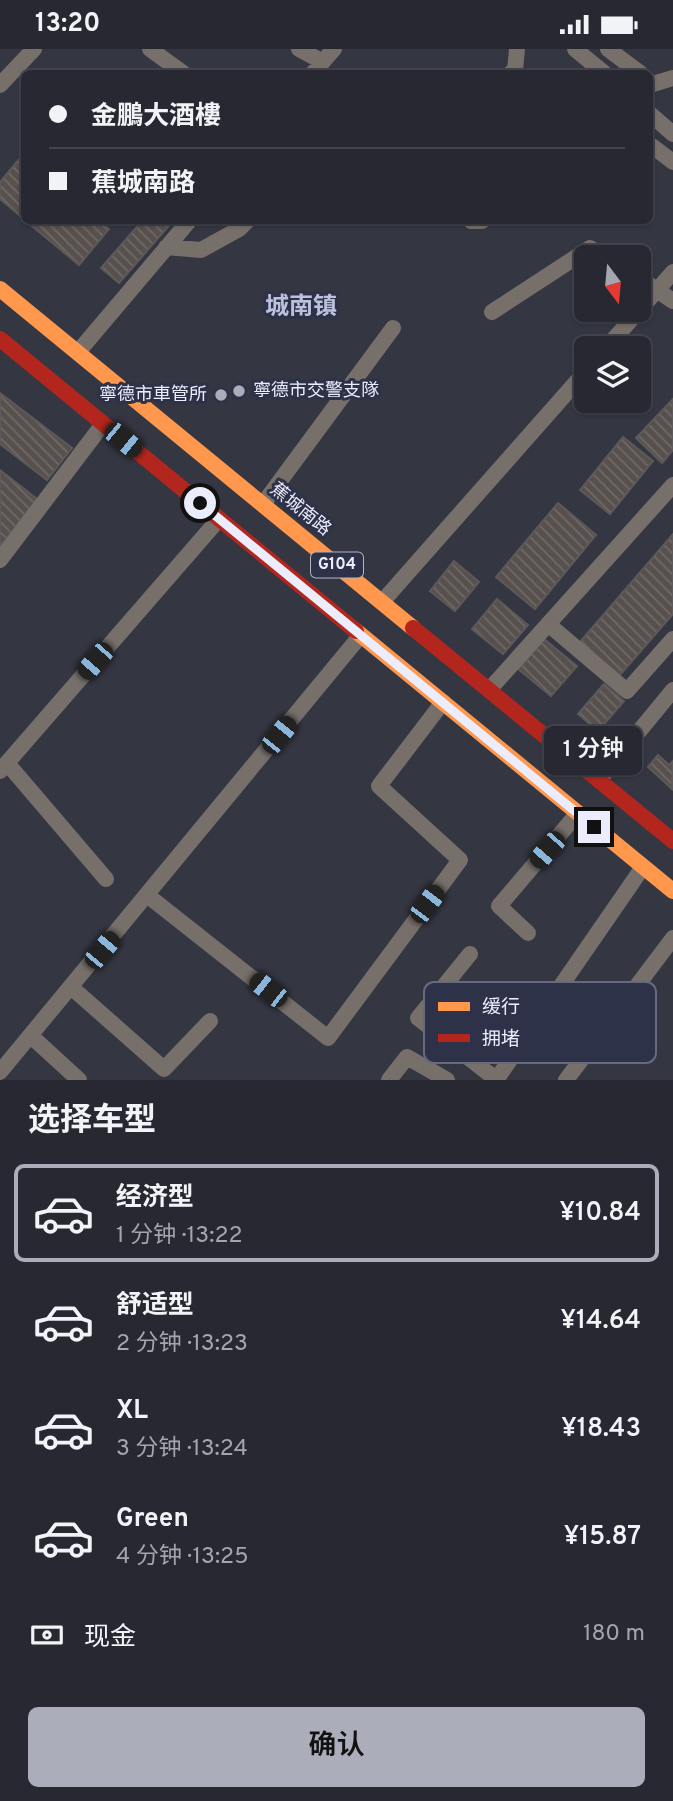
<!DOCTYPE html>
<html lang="zh">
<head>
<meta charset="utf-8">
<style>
  :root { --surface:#272832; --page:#33343e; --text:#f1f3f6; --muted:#a4a6ac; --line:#43444d; --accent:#abadbb }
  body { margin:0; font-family:Overpass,"Noto Sans SC",sans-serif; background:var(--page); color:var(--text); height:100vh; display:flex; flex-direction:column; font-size:26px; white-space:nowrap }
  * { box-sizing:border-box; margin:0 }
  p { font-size:23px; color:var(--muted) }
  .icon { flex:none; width:38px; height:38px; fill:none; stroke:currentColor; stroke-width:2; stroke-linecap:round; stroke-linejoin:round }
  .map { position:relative; height:1031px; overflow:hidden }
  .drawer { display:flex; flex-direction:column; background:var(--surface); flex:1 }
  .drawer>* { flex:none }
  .guide { position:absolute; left:21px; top:21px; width:632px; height:154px; border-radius:10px; box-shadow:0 2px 5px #0004,0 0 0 2px var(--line); display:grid; align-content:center; height:154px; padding:0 28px; background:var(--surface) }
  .needle { width:46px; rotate:164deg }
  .tools { position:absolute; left:574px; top:196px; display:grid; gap:14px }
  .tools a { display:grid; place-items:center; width:77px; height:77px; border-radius:10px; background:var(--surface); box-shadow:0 2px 5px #0004,0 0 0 2px var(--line); font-size:35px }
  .end { position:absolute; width:32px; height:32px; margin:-16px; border:9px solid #ebedfc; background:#111; box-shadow:0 0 0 4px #111 }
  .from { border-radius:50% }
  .bubble { position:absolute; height:49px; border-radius:10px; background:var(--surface); box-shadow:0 2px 5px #0004,0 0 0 2px var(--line); font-size:23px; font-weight:600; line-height:49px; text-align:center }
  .car { position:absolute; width:21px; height:42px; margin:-21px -10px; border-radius:9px; box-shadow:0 0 5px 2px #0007; background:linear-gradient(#222 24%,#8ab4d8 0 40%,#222 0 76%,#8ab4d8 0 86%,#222 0) }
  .guide b { display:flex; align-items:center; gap:24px; height:66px; font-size:26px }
  .guide b+b { border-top:2px solid var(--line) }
  .guide i { width:18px; height:18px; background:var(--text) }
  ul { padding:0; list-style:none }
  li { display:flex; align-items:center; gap:21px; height:98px; margin:0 14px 10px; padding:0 14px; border:4px solid transparent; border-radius:10px }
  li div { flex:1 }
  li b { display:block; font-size:26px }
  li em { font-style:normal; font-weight:600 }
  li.on { border-color:var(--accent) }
  li>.icon { width:63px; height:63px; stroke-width:1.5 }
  h2 { padding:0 28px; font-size:32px; line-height:84px }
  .pay { display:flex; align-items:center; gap:18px; height:77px; padding:0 28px; font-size:26px }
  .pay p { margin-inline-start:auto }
  .primary-button { display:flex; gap:14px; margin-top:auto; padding:14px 28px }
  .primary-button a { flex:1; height:80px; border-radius:10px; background:var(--accent); color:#111; font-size:28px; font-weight:600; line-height:80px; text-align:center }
  .status { display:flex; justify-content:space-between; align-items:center; height:49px; padding:0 35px; background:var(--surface); direction:ltr }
  .status svg { height:19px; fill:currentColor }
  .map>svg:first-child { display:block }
  .building { fill:url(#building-back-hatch); stroke:#5d595b; stroke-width:2 }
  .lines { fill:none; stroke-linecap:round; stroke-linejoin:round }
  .street { stroke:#776f6a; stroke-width:16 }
  .slow { stroke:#ff974d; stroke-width:16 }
  .jam { stroke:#b3261e; stroke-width:16 }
  .route { stroke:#ebedfc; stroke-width:9 }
  .poi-dot { fill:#abadbb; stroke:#2e3248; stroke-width:2.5 }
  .labels { text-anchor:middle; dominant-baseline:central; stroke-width:6; stroke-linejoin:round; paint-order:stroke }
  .shield { fill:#2e3248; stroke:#b2b5c6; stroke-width:2 }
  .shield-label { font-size:16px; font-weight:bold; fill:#ebedfc }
  .poi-label { font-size:18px; fill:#ebedfc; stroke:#2e3248; text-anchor:start }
  .street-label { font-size:18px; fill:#ebedfc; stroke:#2e3248 }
  .district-label { font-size:24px; font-weight:bold; fill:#bcc1de; stroke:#2e3248 }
  .key { fill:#2e3248; stroke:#676a7e; stroke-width:2 }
  .key-label { font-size:19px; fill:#ebedfc }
</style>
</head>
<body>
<div class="status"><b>13:20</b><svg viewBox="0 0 49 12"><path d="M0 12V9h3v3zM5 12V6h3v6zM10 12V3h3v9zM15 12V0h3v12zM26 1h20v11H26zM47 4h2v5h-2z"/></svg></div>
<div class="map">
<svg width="673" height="1031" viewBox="0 0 673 1031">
  <defs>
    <pattern id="building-back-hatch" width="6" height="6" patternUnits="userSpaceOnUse" patternTransform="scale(1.75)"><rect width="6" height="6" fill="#57504d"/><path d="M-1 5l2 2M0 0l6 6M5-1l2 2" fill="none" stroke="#6f6a68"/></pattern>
  </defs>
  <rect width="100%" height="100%" fill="#343642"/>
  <path class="building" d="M21 108 24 110V170L0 150V133Z
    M26 172H98L109 180 79 216Z
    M142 172H173L119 234 101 219Z
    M0 344 72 399 47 431 0 395Z
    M673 350V401L662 414 636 389Z
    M623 388 653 412 610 465 580 441Z
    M0 421 37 450 0 497Z
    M558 454 596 486 535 560 496 528Z
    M673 485V565L619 627 580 593Z
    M454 512 479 533 455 562 430 542Z
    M497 550 528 576 503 605 472 580Z
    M544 590 577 617 551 647 518 620Z
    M604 635 624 652 598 682 578 665Z
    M658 706 669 716 673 712 672 740 648 718Z"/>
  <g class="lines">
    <path class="street" d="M150 0 183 24
      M299 0 323 13
      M575 0 604 24
      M608 0 640 24
      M313 24 334 0
      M511 24 515 21 517 0
      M649 32 653 35 673 29
      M0 36 34 0
      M649 64 673 85
      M649 98 652 97 673 113
      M471 172H482
      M166 198 201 201 239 180 247 172
      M639 229 673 252
      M492 263 590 199 605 208
      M606 299 673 223
      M78 303 189 172
      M263 455 393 279
      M0 511 103 375
      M382 553 586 322
      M548 575 627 642 673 590
      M489 641 673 436
      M7 714 106 830
      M0 722 219 470
      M599 731 673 641
      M147 846 328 989 460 811 379 737 443 653
      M528 884 499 857 578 764
      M470 905 418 969 497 1031
      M71 938 164 1020 210 972
      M31 987 79 1031
      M0 1023 361 586
      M389 1031 407 1008 447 1031
      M496 1031 643 818
      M566 1031 673 889"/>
    <path class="slow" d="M0 240 413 579
      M356 582 673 842"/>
    <path class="jam" d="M0 290 356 582
      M413 579 673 792"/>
  </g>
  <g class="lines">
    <path class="route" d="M200 454 594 778"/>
  </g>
  <g class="poi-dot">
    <circle cx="239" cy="342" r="7"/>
    <circle cx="221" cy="346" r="7"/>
  </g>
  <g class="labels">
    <rect class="shield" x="311" y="503.5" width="52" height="25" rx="5"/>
    <g class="shield-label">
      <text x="337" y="516">G104</text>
    </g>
    <g class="poi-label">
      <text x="253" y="342">寧德市交警支隊</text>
      <text x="207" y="346" text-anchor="end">寧德市車管所</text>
    </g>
    <g class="street-label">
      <text transform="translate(300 461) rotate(39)">蕉城南路</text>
    </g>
    <g class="district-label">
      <text x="301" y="259">城南镇</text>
    </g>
  </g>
  <rect x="424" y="933" width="232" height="81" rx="10" class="key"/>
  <rect x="438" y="953" width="32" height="9" fill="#ff974d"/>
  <rect x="438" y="985" width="32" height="8" fill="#b3261e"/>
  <g class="key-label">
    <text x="482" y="964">缓行</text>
    <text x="482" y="996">拥堵</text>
  </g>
</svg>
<div class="tools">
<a><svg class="needle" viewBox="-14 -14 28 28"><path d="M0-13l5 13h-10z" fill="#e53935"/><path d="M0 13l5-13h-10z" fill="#a4a6ac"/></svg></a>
<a><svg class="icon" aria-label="layers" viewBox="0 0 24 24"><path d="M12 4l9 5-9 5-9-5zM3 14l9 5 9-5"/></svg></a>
</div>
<i class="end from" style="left:200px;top:454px"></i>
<i class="end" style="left:594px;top:778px"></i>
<div class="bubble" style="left:544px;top:677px;width:98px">1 分钟</div>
<i class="car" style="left:123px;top:391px;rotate:129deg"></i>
<i class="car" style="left:95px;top:612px;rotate:221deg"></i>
<i class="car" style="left:279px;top:686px;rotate:39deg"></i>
<i class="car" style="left:547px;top:801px;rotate:221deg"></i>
<i class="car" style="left:427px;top:855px;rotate:37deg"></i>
<i class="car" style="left:102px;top:901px;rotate:40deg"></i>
<i class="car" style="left:268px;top:941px;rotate:308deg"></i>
<div class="guide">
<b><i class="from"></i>金鵬大酒樓</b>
<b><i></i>蕉城南路</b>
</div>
</div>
<section class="drawer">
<h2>选择车型</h2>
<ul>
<li class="on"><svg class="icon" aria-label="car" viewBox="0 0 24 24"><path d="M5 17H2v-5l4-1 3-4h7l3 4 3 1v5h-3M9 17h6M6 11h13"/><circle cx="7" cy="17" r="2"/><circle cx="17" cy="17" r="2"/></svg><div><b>经济型</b><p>1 分钟 · 13:22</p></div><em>¥10.84</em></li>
<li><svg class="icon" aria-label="car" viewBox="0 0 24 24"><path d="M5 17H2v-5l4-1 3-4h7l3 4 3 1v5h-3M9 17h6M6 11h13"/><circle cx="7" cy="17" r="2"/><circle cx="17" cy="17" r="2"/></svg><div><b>舒适型</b><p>2 分钟 · 13:23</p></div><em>¥14.64</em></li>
<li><svg class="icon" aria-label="car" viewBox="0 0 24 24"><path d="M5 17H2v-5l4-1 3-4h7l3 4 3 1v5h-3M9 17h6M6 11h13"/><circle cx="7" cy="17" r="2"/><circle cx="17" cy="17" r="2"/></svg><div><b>XL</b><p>3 分钟 · 13:24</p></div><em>¥18.43</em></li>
<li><svg class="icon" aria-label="car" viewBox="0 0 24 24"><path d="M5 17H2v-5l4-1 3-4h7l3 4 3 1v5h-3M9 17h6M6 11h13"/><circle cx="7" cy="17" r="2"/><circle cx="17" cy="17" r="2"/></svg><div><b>Green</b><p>4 分钟 · 13:25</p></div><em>¥15.87</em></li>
</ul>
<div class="pay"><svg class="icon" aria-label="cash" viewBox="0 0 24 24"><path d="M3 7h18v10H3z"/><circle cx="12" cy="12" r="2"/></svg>现金<p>180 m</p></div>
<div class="primary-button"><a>确认</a></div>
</section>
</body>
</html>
